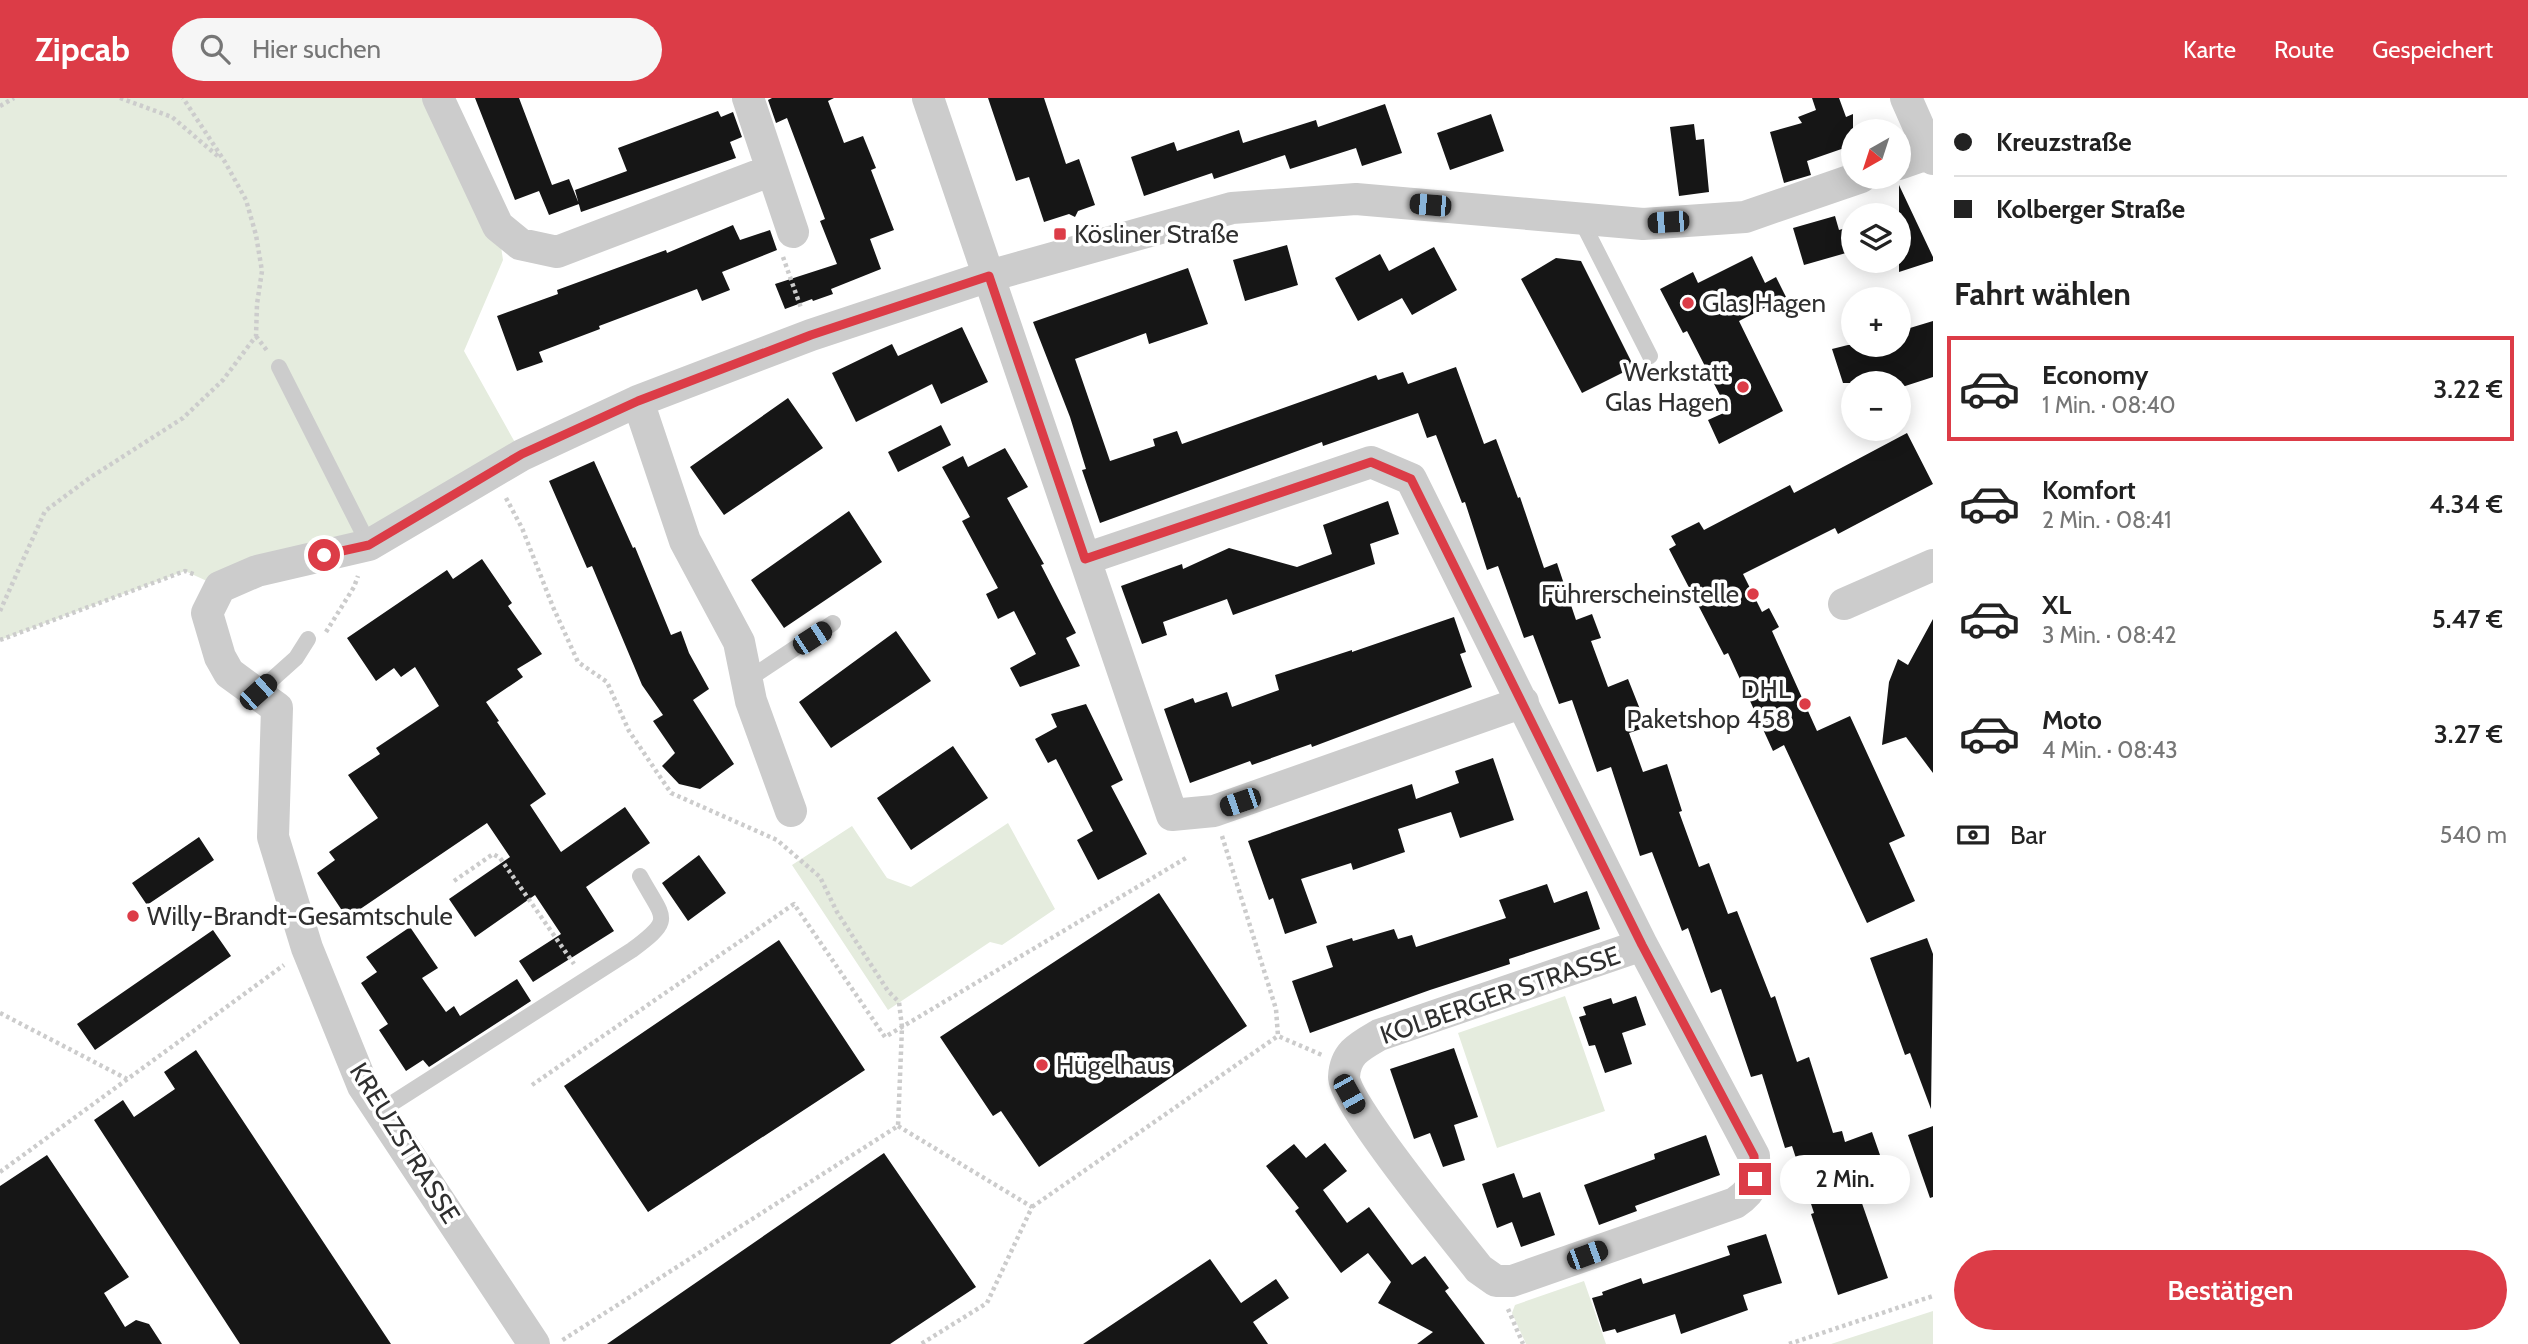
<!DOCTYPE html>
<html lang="de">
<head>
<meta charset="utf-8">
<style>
  :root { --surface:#fff; --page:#f6f6f6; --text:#222; --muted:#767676; --line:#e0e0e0; --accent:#dc3c47 }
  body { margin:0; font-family:Cabin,sans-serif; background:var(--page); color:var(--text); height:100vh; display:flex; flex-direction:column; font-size:26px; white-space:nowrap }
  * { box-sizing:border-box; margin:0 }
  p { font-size:23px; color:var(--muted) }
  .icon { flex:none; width:38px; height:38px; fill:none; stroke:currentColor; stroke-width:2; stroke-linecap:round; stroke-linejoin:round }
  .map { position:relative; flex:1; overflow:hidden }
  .sheet { display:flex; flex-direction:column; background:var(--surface); width:595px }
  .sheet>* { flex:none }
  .banner { display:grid; align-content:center; height:154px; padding:0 21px; background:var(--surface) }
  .needle { width:46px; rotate:219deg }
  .tools { position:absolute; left:1841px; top:21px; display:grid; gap:14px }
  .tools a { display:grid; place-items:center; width:70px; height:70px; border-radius:50%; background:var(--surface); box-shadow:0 4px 18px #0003; font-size:35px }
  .end { position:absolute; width:32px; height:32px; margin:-16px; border:9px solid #dc3c47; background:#fff; box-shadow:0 0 0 4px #fff }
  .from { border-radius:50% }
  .bubble { position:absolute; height:49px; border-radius:24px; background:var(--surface); box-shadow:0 4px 18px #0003; font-size:23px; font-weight:600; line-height:49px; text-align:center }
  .car { position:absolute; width:21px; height:42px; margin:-21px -10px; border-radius:9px; box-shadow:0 0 5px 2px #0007; background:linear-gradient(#222 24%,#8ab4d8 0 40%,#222 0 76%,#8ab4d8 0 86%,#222 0) }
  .banner b { display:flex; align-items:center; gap:24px; height:66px; font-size:26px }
  .banner b+b { border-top:2px solid var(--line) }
  .banner i { width:18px; height:18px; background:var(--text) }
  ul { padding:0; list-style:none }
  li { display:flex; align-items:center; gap:21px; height:105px; margin:0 14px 10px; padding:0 7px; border:4px solid transparent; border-radius:0px }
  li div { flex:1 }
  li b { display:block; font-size:26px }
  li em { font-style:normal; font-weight:600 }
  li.selected { border-color:var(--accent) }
  li>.icon { width:63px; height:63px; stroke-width:1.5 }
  h2 { padding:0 21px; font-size:32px; line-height:84px }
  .pay { display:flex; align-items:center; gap:18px; height:77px; padding:0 21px; font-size:26px }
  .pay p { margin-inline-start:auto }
  .primary-button { display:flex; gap:14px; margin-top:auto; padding:14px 21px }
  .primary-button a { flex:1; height:80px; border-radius:42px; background:var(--accent); color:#fff; font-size:28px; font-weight:600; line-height:80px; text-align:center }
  header { display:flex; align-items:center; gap:42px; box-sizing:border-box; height:98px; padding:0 35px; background:var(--accent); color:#fff }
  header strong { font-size:33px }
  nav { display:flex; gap:38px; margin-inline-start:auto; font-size:24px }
  .search { width:490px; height:63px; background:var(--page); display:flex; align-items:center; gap:18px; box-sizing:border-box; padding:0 24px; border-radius:38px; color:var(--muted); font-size:26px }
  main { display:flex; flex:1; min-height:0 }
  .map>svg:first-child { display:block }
  .green { fill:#e5ecde }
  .building { fill:#161616 }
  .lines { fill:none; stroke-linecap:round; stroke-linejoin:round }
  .path { stroke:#ccc; stroke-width:4.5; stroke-dasharray:3.5 3.5; stroke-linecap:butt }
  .service { stroke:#ccc; stroke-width:16 }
  .minor { stroke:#ccc; stroke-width:32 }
  .route { stroke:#dc3c47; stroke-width:9 }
  .poi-dot { fill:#dc3c47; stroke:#fff; stroke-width:2.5 }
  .labels { text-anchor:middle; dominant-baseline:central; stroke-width:7; stroke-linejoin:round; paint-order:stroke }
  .poi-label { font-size:26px; fill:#2f2f2f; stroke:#fff; text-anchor:start }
  .street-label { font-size:26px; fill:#2f2f2f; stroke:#fff }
</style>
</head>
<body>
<header>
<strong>Zipcab</strong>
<div class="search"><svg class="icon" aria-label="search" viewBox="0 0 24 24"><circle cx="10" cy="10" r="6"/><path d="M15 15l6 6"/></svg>Hier suchen</div>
<nav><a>Karte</a><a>Route</a><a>Gespeichert</a></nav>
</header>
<main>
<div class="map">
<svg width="1933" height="1246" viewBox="0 0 1933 1246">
  <rect width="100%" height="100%" fill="#fff"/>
  <path class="green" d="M0 0H438L498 128 503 162 464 253 522 357 369 447 220 489 185 473 0 542Z
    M1008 725 1055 811 1002 847 990 844 888 912 792 767 852 728 887 780 911 789Z
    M1565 898 1605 1013 1497 1050 1458 935Z
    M1584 1183 1606 1246H1526L1512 1215 1515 1207Z
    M1933 1213V1246H1831Z"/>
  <path class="building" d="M475 0H519L552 87 569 81 579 106 549 117 539 93 515 102Z
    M772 0H834L828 3 844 45 863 38 876 70 871 72 894 132 870 141 881 171 831 191 833 196 813 203 812 201 785 211 775 186 837 166 820 123 825 121 787 20 776 25 768 2Z
    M988 0H1044L1066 66 1079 61 1095 107 1078 113 1075 119 1069 116 1044 124 1029 79 1016 83Z
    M1812 0H1839L1846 19 1853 16V47L1807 63 1811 77 1784 85 1770 34 1802 25 1798 19 1816 12Z
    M1385 6 1402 55 1362 68 1356 50 1290 71 1285 57 1214 81 1212 75 1144 98 1131 59 1174 44 1177 53 1239 32 1243 45 1316 22 1318 29Z
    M718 13 721 19 733 14 742 39 730 44 736 60 581 114 575 92 627 73 618 50Z
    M1491 16 1504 53 1450 72 1437 35Z
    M1694 26 1696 42 1704 41 1709 94 1679 98 1670 29Z
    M1899 87 1933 159V163L1899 174Z
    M1835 118 1839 132 1846 130V155L1804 167 1793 130Z
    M733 127 740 142 770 132 777 152 722 174 730 192 702 203 697 191 599 228 600 231 539 254 543 264 517 273 497 218 558 196 557 192 666 152 667 155Z
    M1287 147 1298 187 1245 203 1233 162Z
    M1434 149 1457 192 1412 217 1402 200 1358 223 1335 180 1380 156 1389 173Z
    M1752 158 1765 185 1776 179 1786 199 1739 223 1783 313 1719 346 1708 322 1728 313 1687 233 1683 235 1660 191 1693 174 1698 185Z
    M1556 160 1581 163 1634 269 1582 295 1521 181Z
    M1188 170 1208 226 1149 246 1146 235 1075 261 1110 363 1155 348 1153 341 1177 333 1182 346 1376 277 1378 282 1403 274 1408 286 1456 269 1484 346 1496 341 1518 400 1520 399 1544 470 1557 465 1576 522 1592 516 1601 540 1591 543 1608 589 1628 581 1647 629 1629 635 1643 674 1667 666 1682 713 1679 714 1699 769 1709 765 1728 816 1737 813 1771 900 1775 898 1797 964 1809 959 1833 1035 1842 1033 1845 1044 1872 1034 1880 1057 1849 1068 1888 1180 1838 1197 1811 1116 1814 1115 1792 1048 1785 1050 1762 976 1751 979 1721 891 1711 895 1688 830 1682 833 1652 754 1640 758 1611 669 1597 674 1572 602 1559 606 1533 537 1524 540 1498 468 1487 472 1465 404 1462 405 1436 337 1427 340 1418 315 1323 348 1322 344 1100 425 1082 372 1086 371 1070 319 1033 224Z
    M1933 223V279L1899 290V285H1843L1832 251 1848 247H1899L1900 233Z
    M962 229 988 284 941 306 932 286 856 324 832 275 892 246 898 258Z
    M788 300 823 350 724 417 690 369Z
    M941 327 951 347 898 374 888 354Z
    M1907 335 1933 386 1838 436 1835 430 1743 476 1762 514 1769 510 1779 529 1772 533 1817 633 1850 618 1905 738 1889 745 1915 803 1867 825 1784 647 1773 653 1728 555 1724 557 1669 451 1676 447 1671 438 1699 424 1704 432 1790 387 1794 395Z
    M1005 350 1028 389 1007 400 1044 466 1041 467 1076 535 1066 540 1080 568 1020 589 1010 570 1036 556 1014 513 998 521 986 496 998 490 962 423 970 419 942 369 963 358 968 369Z
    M594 363 633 450 635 449 671 537 681 533 689 555 709 591 693 602 734 666 700 691 679 686 662 668 675 655 653 623 663 617 642 587 592 468 587 470 549 383Z
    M1388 403 1399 436 1370 446 1375 466 1233 517 1227 501 1163 524 1167 537 1142 546 1121 488 1182 466 1183 471 1229 450 1297 469 1332 456 1323 427Z
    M849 413 882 464 784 530 751 482Z
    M482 461 512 505 508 508 542 556 517 571 523 579 486 604 499 623 497 624 546 696 530 707 561 754 625 709 650 745 586 789 614 833 533 884 519 863 561 836 535 797 475 839 449 801 510 759 487 725 347 820 317 775 335 762 329 754 378 720 348 677 380 656 376 650 439 608 415 569 401 579 394 570 376 583 347 540 447 472 453 481Z
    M1454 519 1466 554 1460 556 1472 589 1312 649 1311 646 1252 667 1250 663 1190 685 1164 611 1193 600 1195 605 1227 594 1232 609 1279 592 1275 577 1352 552V554Z
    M1933 521V675L1906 639 1882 647 1889 584 1898 561 1908 567Z
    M896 533 931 583 831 650 799 604Z
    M1086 606 1123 682 1111 688 1147 756 1098 782 1077 742 1093 733 1056 661 1048 665 1035 641 1057 629 1051 616Z
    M953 648 988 700 911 752 877 700Z
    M1493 660 1514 722 1460 740 1451 714 1398 731 1405 754 1353 772 1351 765 1301 781 1317 825 1285 836 1273 800 1269 802 1248 743 1412 686 1416 701 1459 685 1455 673Z
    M199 739 214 762 147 807 132 785Z
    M699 757 726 795 688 823 662 785Z
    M1547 786 1554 805 1587 793 1600 831 1509 861 1510 866 1430 892 1310 935 1292 883 1333 869 1326 848 1352 840 1353 843 1394 831 1398 841 1412 837 1416 849 1506 820 1499 802Z
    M1159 795 1247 928 1039 1069 1001 1013 993 1018 940 939Z
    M410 829 438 870 422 880 446 914 454 908 460 918 517 881 531 903 429 969 423 962 406 973 379 932 388 926 361 885 377 874 366 859Z
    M213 832 231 858 95 952 77 926Z
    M1927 840 1933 856 1931 1011 1910 955 1905 957 1870 860Z
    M779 842 865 972 648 1114 564 988Z
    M1636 898 1646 927 1622 935 1632 966 1605 975 1595 947 1589 948 1579 919 1586 917 1583 909 1611 900 1613 906Z
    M1454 950 1478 1019 1454 1027 1465 1062 1443 1069 1430 1035 1414 1041 1390 971Z
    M196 952 391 1246H240L94 1022 123 1002 134 1019 175 991 164 974Z
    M1933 1028V1099L1930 1100 1908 1037Z
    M1706 1037 1720 1077 1635 1108 1637 1113 1599 1127 1584 1087 1655 1061 1654 1056Z
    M1325 1045 1347 1073 1323 1092 1347 1125 1369 1109 1412 1167 1425 1158 1449 1190 1445 1193 1485 1246H1417L1433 1234 1378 1205 1391 1184 1368 1155 1341 1175 1295 1113 1299 1110 1266 1068 1294 1046 1306 1060Z
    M884 1055 976 1189 890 1246H607Z
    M47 1057 129 1179 104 1195 125 1229 136 1222 149 1226 162 1246H0V1088Z
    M1514 1075 1523 1100 1540 1094 1555 1137 1521 1149 1512 1124 1497 1130 1482 1086Z
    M1766 1136 1782 1185 1743 1197 1748 1212 1681 1236 1675 1216 1617 1235 1615 1231 1603 1234 1592 1200 1603 1197 1602 1194 1641 1180 1643 1186 1730 1157 1727 1148Z
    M1210 1161 1241 1205 1276 1181 1289 1200 1253 1224 1268 1246H1083Z"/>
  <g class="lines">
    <path class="path" d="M120 0 172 19 220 60
      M0 8 14 0
      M783 159 801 210
      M256 238 268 254
      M506 400 522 430 553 509 578 564 607 584 629 633 671 695 777 742 820 779 837 814 888 893 899 904 902 929 898 1028 561 1243
      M0 513 45 413 91 379 183 320 223 282 256 238 257 206 262 173 256 137 246 102 225 64 183 0
      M326 534 354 489 358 478
      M0 542 185 473 196 477
      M1222 738 1276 911 1278 938 1322 957
      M454 783 493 756 500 760 574 866
      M0 915 127 981
      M532 987 794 806 885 939 1186 760
      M898 1028 1032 1109 987 1205 921 1246
      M0 1074 284 867
      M1032 1109 1278 938
      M1508 1211 1523 1246
      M1789 1246 1933 1198"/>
    <path class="service" d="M1580 120 1650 258
      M279 269 369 447
      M747 582 833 525
      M258 594 296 560 308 541
      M380 1013 632 852C675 820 664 822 640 778"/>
    <path class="minor" d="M438 0 498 128 520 146 557 154 772 72
      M748 0 793 134
      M928 0 1172 717 1214 713 1523 604
      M1906 0 1933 61
      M1899 66 1933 54
      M638 303 685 443 739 544 751 603 791 713
      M1085 461 1371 364 1411 381 1642 847 1754 1058C1755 1082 1756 1091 1735 1105L1512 1183H1496L1479 1171C1457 1143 1343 1004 1344 979 1345 955 1360 948 1379 937L1642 847
      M1844 506 1933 467
      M534 1246 363 988 307 850 273 739 277 610 229 575 220 559 207 515 220 489 257 473 369 447 522 357 638 303 811 237 989 178 1232 110 1356 101 1643 126 1745 119 1861 79"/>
  </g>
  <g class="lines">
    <path class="route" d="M324 457 369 447 522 356 638 303 811 237 989 178 1085 461 1371 364 1411 381 1642 847 1754 1058 1755 1081"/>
  </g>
  <g class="poi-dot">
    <rect x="1053" y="129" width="14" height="14" rx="3.5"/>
    <circle cx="1688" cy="205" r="7"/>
    <circle cx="1743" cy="289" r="7"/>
    <circle cx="1753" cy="496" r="7"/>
    <circle cx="1805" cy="606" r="7"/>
    <circle cx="133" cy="818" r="7"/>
    <circle cx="1042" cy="967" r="7"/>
  </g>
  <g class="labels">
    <g class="poi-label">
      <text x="1074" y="136">Kösliner Straße</text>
      <text x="1702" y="205">Glas Hagen</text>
      <text x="1729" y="274" text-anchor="end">Werkstatt<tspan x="1729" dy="30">Glas Hagen</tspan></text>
      <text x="1739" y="496" text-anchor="end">Führerscheinstelle</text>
      <text x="1791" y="591" text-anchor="end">DHL<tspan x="1791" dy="30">Paketshop 458</tspan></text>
      <text x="147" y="818">Willy-Brandt-Gesamtschule</text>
      <text x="1056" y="967">Hügelhaus</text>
    </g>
    <g class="street-label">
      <text transform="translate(1500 897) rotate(-19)">KOLBERGER STRASSE</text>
      <text transform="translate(405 1045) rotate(58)">KREUZSTRASSE</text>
    </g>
  </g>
</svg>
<div class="tools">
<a><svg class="needle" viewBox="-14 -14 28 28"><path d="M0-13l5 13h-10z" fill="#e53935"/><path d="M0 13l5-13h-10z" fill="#767676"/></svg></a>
<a><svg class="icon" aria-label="layers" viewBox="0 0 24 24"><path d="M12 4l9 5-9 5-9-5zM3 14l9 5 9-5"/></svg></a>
<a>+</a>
<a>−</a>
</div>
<i class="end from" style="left:324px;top:457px"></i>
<i class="end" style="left:1755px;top:1081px"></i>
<div class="bubble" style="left:1780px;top:1057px;width:130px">2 Min.</div>
<i class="car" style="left:1430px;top:107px;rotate:275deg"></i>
<i class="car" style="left:1668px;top:124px;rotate:266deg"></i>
<i class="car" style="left:812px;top:540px;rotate:57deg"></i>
<i class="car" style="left:258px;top:594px;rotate:48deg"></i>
<i class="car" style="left:1240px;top:704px;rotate:251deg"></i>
<i class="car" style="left:1349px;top:996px;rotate:151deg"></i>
<i class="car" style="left:1587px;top:1157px;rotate:70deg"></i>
</div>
<section class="sheet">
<div class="banner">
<b><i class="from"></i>Kreuzstraße</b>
<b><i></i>Kolberger Straße</b>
</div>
<h2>Fahrt wählen</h2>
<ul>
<li class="selected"><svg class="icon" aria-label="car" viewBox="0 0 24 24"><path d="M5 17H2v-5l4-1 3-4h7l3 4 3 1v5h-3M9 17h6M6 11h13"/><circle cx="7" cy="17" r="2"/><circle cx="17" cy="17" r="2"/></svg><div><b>Economy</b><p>1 Min. · 08:40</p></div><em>3.22 €</em></li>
<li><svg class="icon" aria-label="car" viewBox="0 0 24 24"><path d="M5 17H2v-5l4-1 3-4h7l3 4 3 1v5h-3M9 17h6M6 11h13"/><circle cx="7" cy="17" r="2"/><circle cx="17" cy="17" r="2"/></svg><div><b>Komfort</b><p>2 Min. · 08:41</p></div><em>4.34 €</em></li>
<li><svg class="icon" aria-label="car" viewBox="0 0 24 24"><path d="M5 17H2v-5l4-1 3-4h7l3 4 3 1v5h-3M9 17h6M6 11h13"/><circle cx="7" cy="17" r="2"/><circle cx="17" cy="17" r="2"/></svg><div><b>XL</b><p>3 Min. · 08:42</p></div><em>5.47 €</em></li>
<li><svg class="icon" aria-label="car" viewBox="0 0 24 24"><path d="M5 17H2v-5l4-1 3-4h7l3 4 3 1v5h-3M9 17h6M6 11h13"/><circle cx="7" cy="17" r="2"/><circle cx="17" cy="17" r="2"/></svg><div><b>Moto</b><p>4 Min. · 08:43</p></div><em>3.27 €</em></li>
</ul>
<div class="pay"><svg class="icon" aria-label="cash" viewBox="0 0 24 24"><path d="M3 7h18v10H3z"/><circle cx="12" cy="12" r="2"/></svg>Bar<p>540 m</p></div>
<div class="primary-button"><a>Bestätigen</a></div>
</section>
</main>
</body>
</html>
